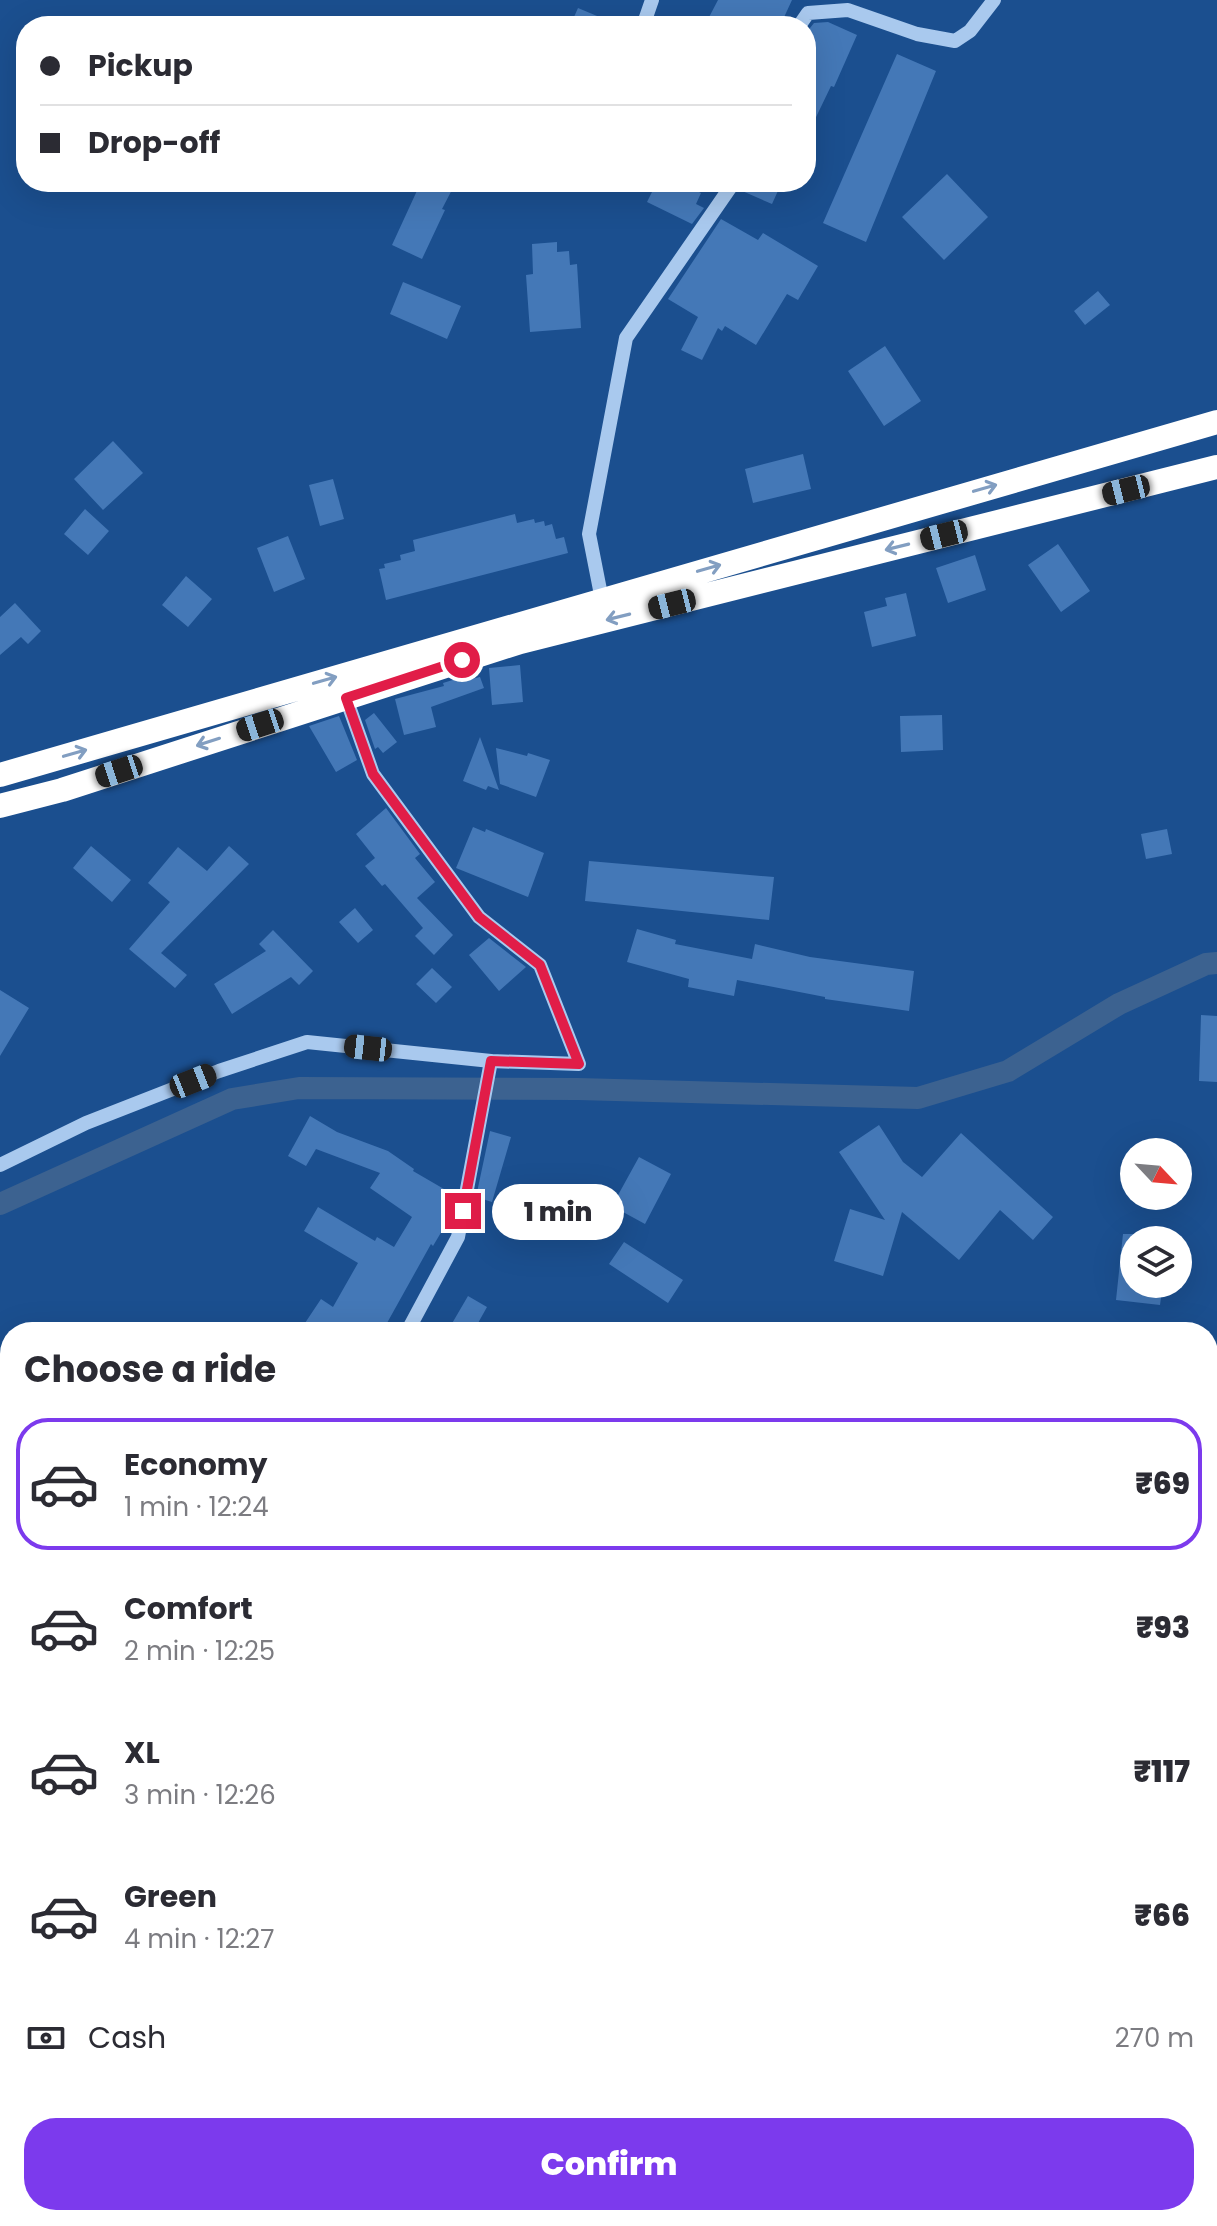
<!DOCTYPE html>
<html lang="en">
<head>
<meta charset="utf-8">
<style>
  :root { --surface:#fff; --page:#f7f7f7; --text:#2b2b33; --muted:#7c7c81; --line:#e1e1e2; --accent:#7c3aed }
  body { margin:0; font-family:Poppins,sans-serif; background:var(--page); color:var(--text); height:100vh; display:flex; flex-direction:column; font-size:30px; white-space:nowrap }
  * { box-sizing:border-box; margin:0 }
  p { font-size:26px; color:var(--muted) }
  .icon { flex:none; width:44px; height:44px; fill:none; stroke:currentColor; stroke-width:2; stroke-linecap:round; stroke-linejoin:round }
  .map { position:relative; flex:1; overflow:hidden }
  .panel { position:absolute; left:0px; top:1322px; width:1218px; height:904px; display:flex; flex-direction:column; background:var(--surface); border-radius:32px 32px 0 0; box-shadow:0 8px 32px #0002 }
  .panel>* { flex:none }
  .top-card { position:absolute; left:16px; top:16px; width:800px; height:176px; border-radius:32px; box-shadow:0 8px 32px #0002; display:grid; align-content:center; height:176px; padding:0 24px; background:var(--surface) }
  .needle { width:52px; rotate:116deg }
  .buttons { position:absolute; left:1120px; top:1138px; display:grid; gap:16px }
  .buttons a { display:grid; place-items:center; width:72px; height:72px; border-radius:50%; background:var(--surface); box-shadow:0 8px 32px #0002; font-size:40px }
  .end { position:absolute; width:36px; height:36px; margin:-18px; border:10px solid #e11d48; background:#fff; box-shadow:0 0 0 4px #fff }
  .from { border-radius:50% }
  .bubble { position:absolute; height:56px; border-radius:28px; background:var(--surface); box-shadow:0 8px 32px #0002; font-size:26px; font-weight:800; line-height:56px; text-align:center }
  .car { position:absolute; width:24px; height:48px; margin:-24px -12px; border-radius:10px; box-shadow:0 0 6px 2px #0007; background:linear-gradient(#222 24%,#8ab4d8 0 40%,#222 0 76%,#8ab4d8 0 86%,#222 0) }
  .top-card b { display:flex; align-items:center; gap:28px; height:76px; font-size:30px }
  .top-card b+b { border-top:2px solid var(--line) }
  .top-card i { width:20px; height:20px; background:var(--text) }
  ul { padding:0; list-style:none }
  li { display:flex; align-items:center; gap:24px; height:132px; margin:0 16px 12px; padding:0 8px; border:4px solid transparent; border-radius:32px }
  li div { flex:1 }
  li b { display:block; font-size:30px }
  li em { font-style:normal; font-weight:800 }
  li.current { border-color:var(--accent) }
  li>.icon { width:72px; height:72px; stroke-width:1.5 }
  h2 { padding:0 24px; font-size:36px; line-height:96px }
  .pay { display:flex; align-items:center; gap:20px; height:88px; padding:0 24px; font-size:30px }
  .pay p { margin-inline-start:auto }
  .action { display:flex; gap:16px; margin-top:auto; padding:16px 24px }
  .action a { flex:1; height:92px; border-radius:32px; background:var(--accent); color:#fff; font-size:32px; font-weight:800; line-height:92px; text-align:center }
  .map>svg:first-child { display:block }
  .lines { fill:none; stroke-linecap:round; stroke-linejoin:round }
  .canal { stroke:#3c6290; stroke-width:22 }
  .building { fill:#4478b7 }
  .minor { stroke:#a9c9ee; stroke-width:14 }
  .highway { stroke:#fff; stroke-width:24 }
  .oneway { stroke:#829ec1 }
  .route { stroke:#e11d48; stroke-width:10 }
</style>
</head>
<body>
<div class="map">
<svg width="1217" height="2226" viewBox="0 0 1217 2226">
  <rect width="100%" height="100%" fill="#1b4f8f"/>
  <g class="lines">
    <path class="canal" d="M0 1204 232 1099 299 1088 578 1089 918 1098 1008 1071 1119 1004 1206 964 1217 963"/>
  </g>
  <path class="building" d="M718 0H792L780 26H717L707 21Z
    M578 8 621 26H570Z
    M828 22 857 35 834 87 831 86 806 138V33L814 23Z
    M897 54 936 71 866 242 823 223Z
    M947 174 988 217 944 260 902 217Z
    M421 182H456L442 209 445 210 422 259 392 245Z
    M657 182H691L689 187 701 193 696 204 704 208 692 224 647 202Z
    M744 182H782L772 204 740 190Z
    M721 219 758 240 763 233 818 266 798 300 787 294 756 345 725 326 722 331 718 328 702 360 681 350 698 317 668 299Z
    M557 242V252L569 251 570 265 577 264 581 328 530 332 526 275 533 274 532 244Z
    M403 282 461 306 447 339 390 314Z
    M1098 291 1110 305 1085 325 1074 311Z
    M885 346 921 401 884 426 848 371Z
    M113 441 143 473 103 510 74 479Z
    M803 454 811 489 753 503 745 469Z
    M333 479 344 519 320 526 309 485Z
    M85 509 109 531 88 555 64 534Z
    M515 514 517 523 534 519 535 523 544 521 545 526 552 524 556 539 564 537 568 553 386 600 379 569 385 568 384 564 401 560 400 555 415 551 413 540Z
    M288 536 305 579 274 592 257 548Z
    M1058 544 1090 591 1061 612 1028 565Z
    M975 555 986 590 948 603 936 568Z
    M186 576 212 599 188 627 162 605Z
    M906 593 916 636 872 647 864 612 887 606 885 598Z
    M15 603 41 631 28 644 21 637 0 655V617Z
    M520 665 523 702 492 705 489 668Z
    M480 677 484 688 431 707 436 727 404 735 395 699 444 686 443 683 459 678 460 682Z
    M374 713 397 742 383 753 378 747 375 749 365 720Z
    M942 715 943 750 901 752 900 716Z
    M339 716 357 760 336 772 309 726Z
    M480 737 499 790 488 786 486 790 463 781Z
    M496 748 527 756 528 753 550 760 536 797 500 784Z
    M386 808 420 854 415 858 435 882 417 898 453 935 434 955 415 936 423 928 385 884 382 886 365 866 375 858 356 834Z
    M473 827 485 832 486 829 544 853 528 897 456 868Z
    M1167 829 1172 854 1146 859 1141 834Z
    M91 846 131 880 112 902 73 868Z
    M229 846 249 864 161 953 187 975 175 988 129 949 170 902 148 883 178 847 207 871Z
    M589 861 774 877 769 920 585 901Z
    M355 908 373 930 358 943 339 922Z
    M637 929 676 940 675 944 752 959 755 944 810 957 914 971 909 1011 825 999V997L737 980 734 996 688 987 689 979 627 962Z
    M273 930 313 971 299 985 291 977 232 1014 214 984 266 951 259 944Z
    M489 938 526 967 499 991 469 955Z
    M432 968 452 987 436 1003 416 984Z
    M0 990 29 1008 0 1056Z
    M1201 1015 1217 1016V1082L1199 1081Z
    M310 1116 337 1132 388 1151 414 1169 413 1171 456 1196 452 1214 433 1246 431 1244 382 1332H299L321 1299 333 1307 358 1263 304 1231 318 1207 375 1241 377 1237 394 1247 412 1217 370 1188 380 1173 316 1149 306 1166 288 1156Z
    M879 1125 903 1162 922 1177 961 1133 1053 1217 1033 1240 1000 1210 959 1260 902 1212 883 1276 834 1261 850 1209 885 1220 839 1152Z
    M490 1131 511 1137 492 1202 476 1197Z
    M639 1157 671 1174 645 1224 612 1206Z
    M1123 1234H1134V1284H1163L1160 1305 1116 1300Z
    M624 1242 683 1280 668 1303 609 1264Z
    M468 1296 487 1307 473 1332H447Z"/>
  <g class="lines">
    <path class="minor" d="M643 26 652 0
      M799 26 808 13 848 10 917 34 955 41 970 31 994 0
      M602 600 589 534 626 338 734 182
      M0 1165 86 1123 219 1071 307 1042 491 1061 579 1064 540 965 479 917 373 774 346 698
      M407 1332 458 1237 491 1061
      M0 2172 10 2145"/>
    <path class="highway" d="M0 775 1217 422
      M0 806 62 790 520 642 1217 467"/>
  </g>
  <defs><path id="oneway-shaft" d="M-6 0H5M1.5-3L5.5 0L1.5 3" fill="none" stroke-width="1.6" stroke-linecap="round" stroke-linejoin="round" transform="scale(2)"/></defs>
  <g class="oneway">
    <use href="#oneway-shaft" transform="translate(985 488) rotate(-16)"/>
    <use href="#oneway-shaft" transform="translate(897 547) rotate(166)"/>
    <use href="#oneway-shaft" transform="translate(709 568) rotate(-16)"/>
    <use href="#oneway-shaft" transform="translate(618 617) rotate(166)"/>
    <use href="#oneway-shaft" transform="translate(325 680) rotate(-16)"/>
    <use href="#oneway-shaft" transform="translate(208 742) rotate(162)"/>
    <use href="#oneway-shaft" transform="translate(75 753) rotate(-16)"/>
  </g>
  <g class="lines">
    <path class="route" d="M462 660 346 698 373 774 479 917 540 965 579 1064 491 1061 463 1211"/>
  </g>
</svg>
<div class="buttons">
<a><svg class="needle" viewBox="-14 -14 28 28"><path d="M0-13l5 13h-10z" fill="#e53935"/><path d="M0 13l5-13h-10z" fill="#7c7c81"/></svg></a>
<a><svg class="icon" aria-label="layers" viewBox="0 0 24 24"><path d="M12 4l9 5-9 5-9-5zM3 14l9 5 9-5"/></svg></a>
</div>
<i class="end from" style="left:462px;top:660px"></i>
<i class="end" style="left:463px;top:1211px"></i>
<div class="bubble" style="left:492px;top:1184px;width:132px">1 min</div>
<i class="car" style="left:1126px;top:490px;rotate:256deg"></i>
<i class="car" style="left:944px;top:535px;rotate:256deg"></i>
<i class="car" style="left:672px;top:604px;rotate:256deg"></i>
<i class="car" style="left:260px;top:725px;rotate:252deg"></i>
<i class="car" style="left:119px;top:771px;rotate:252deg"></i>
<i class="car" style="left:368px;top:1048px;rotate:276deg"></i>
<i class="car" style="left:193px;top:1081px;rotate:68deg"></i>
<div class="top-card">
<b><i class="from"></i>Pickup</b>
<b><i></i>Drop-off</b>
</div>
<section class="panel">
<h2>Choose a ride</h2>
<ul>
<li class="current"><svg class="icon" aria-label="car" viewBox="0 0 24 24"><path d="M5 17H2v-5l4-1 3-4h7l3 4 3 1v5h-3M9 17h6M6 11h13"/><circle cx="7" cy="17" r="2"/><circle cx="17" cy="17" r="2"/></svg><div><b>Economy</b><p>1 min · 12:24</p></div><em>₹69</em></li>
<li><svg class="icon" aria-label="car" viewBox="0 0 24 24"><path d="M5 17H2v-5l4-1 3-4h7l3 4 3 1v5h-3M9 17h6M6 11h13"/><circle cx="7" cy="17" r="2"/><circle cx="17" cy="17" r="2"/></svg><div><b>Comfort</b><p>2 min · 12:25</p></div><em>₹93</em></li>
<li><svg class="icon" aria-label="car" viewBox="0 0 24 24"><path d="M5 17H2v-5l4-1 3-4h7l3 4 3 1v5h-3M9 17h6M6 11h13"/><circle cx="7" cy="17" r="2"/><circle cx="17" cy="17" r="2"/></svg><div><b>XL</b><p>3 min · 12:26</p></div><em>₹117</em></li>
<li><svg class="icon" aria-label="car" viewBox="0 0 24 24"><path d="M5 17H2v-5l4-1 3-4h7l3 4 3 1v5h-3M9 17h6M6 11h13"/><circle cx="7" cy="17" r="2"/><circle cx="17" cy="17" r="2"/></svg><div><b>Green</b><p>4 min · 12:27</p></div><em>₹66</em></li>
</ul>
<div class="pay"><svg class="icon" aria-label="cash" viewBox="0 0 24 24"><path d="M3 7h18v10H3z"/><circle cx="12" cy="12" r="2"/></svg>Cash<p>270 m</p></div>
<div class="action"><a>Confirm</a></div>
</section>
</div>
</body>
</html>
